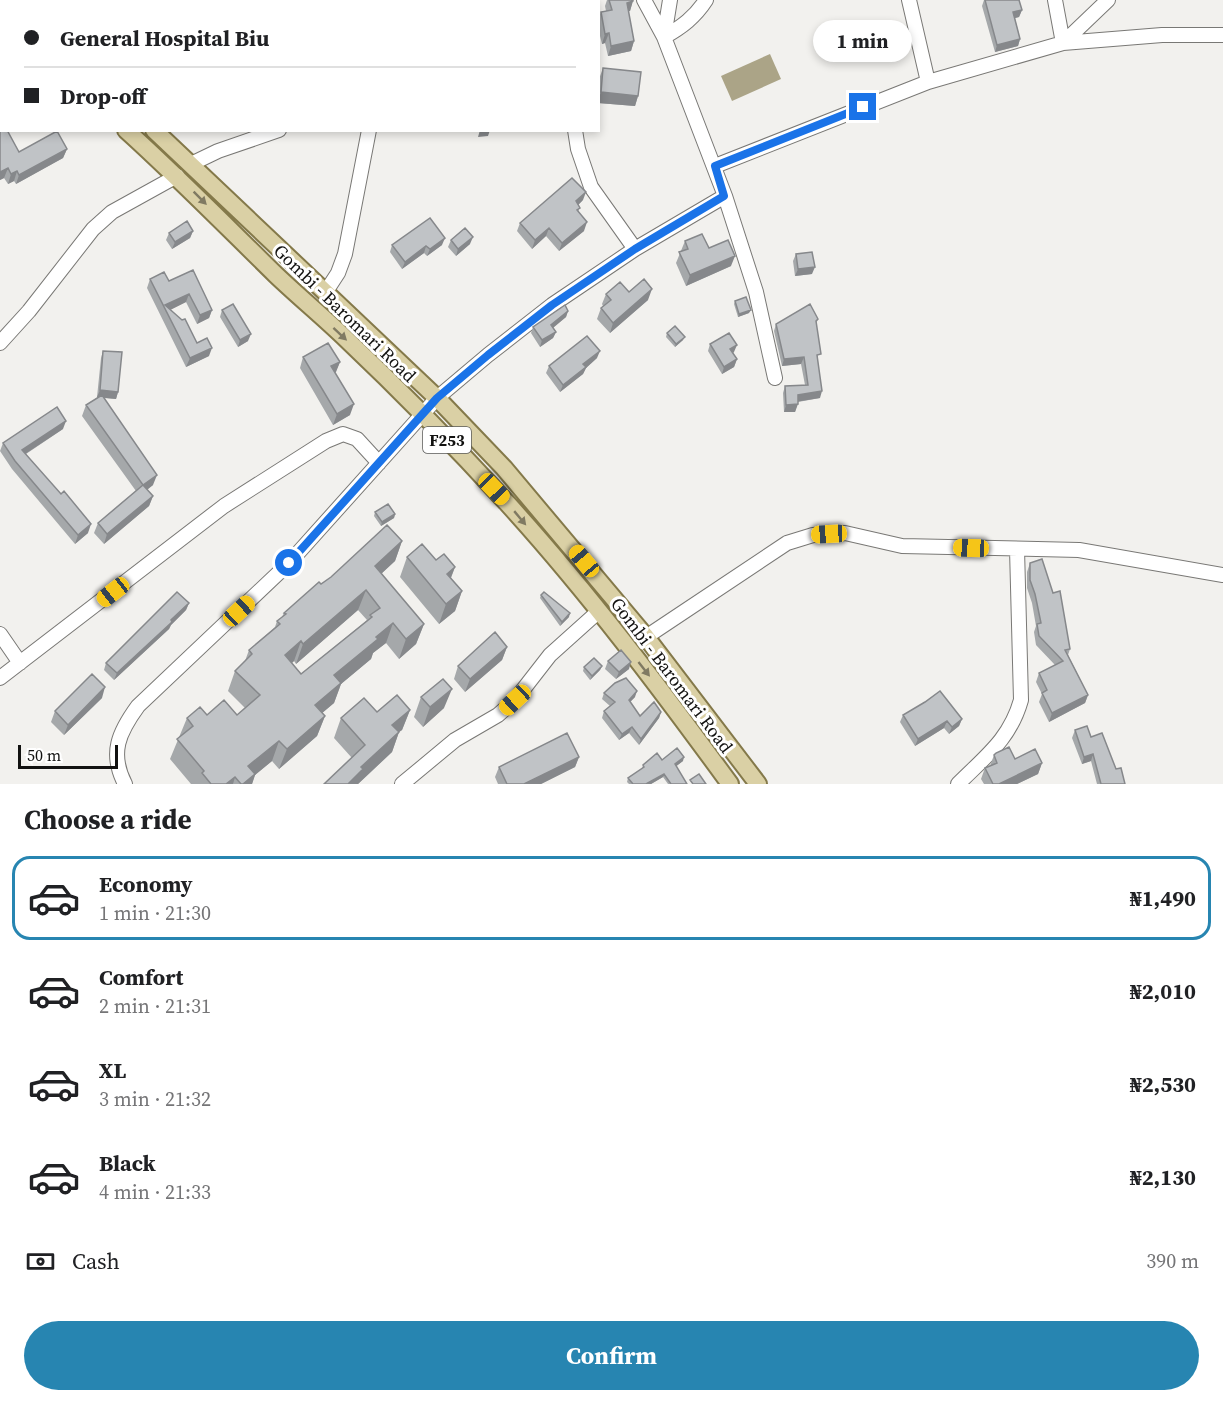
<!DOCTYPE html>
<html lang="en">
<head>
<meta charset="utf-8">
<style>
  :root { --surface:#fff; --page:#f2f2f2; --text:#202124; --muted:#757577; --line:#e0e0e0; --accent:#2785b1 }
  body { margin:0; font-family:"Source Serif 4",serif; background:var(--page); color:var(--text); height:100vh; display:flex; flex-direction:column; font-size:22px; white-space:nowrap }
  * { box-sizing:border-box; margin:0 }
  p { font-size:20px; color:var(--muted) }
  .icon { flex:none; width:33px; height:33px; fill:none; stroke:currentColor; stroke-width:2; stroke-linecap:round; stroke-linejoin:round }
  .map { position:relative; height:784px; overflow:hidden }
  .sheet { display:flex; flex-direction:column; background:var(--surface); flex:1 }
  .sheet>* { flex:none }
  .guide { position:absolute; left:0px; top:0px; width:600px; height:132px; box-shadow:0 3px 9px #0003; display:grid; align-content:center; height:132px; padding:0 24px; background:var(--surface) }
  .scale { position:absolute; left:18px; bottom:15px; width:100px; box-sizing:border-box; padding-left:6px; border:3px solid #121211; border-top:0; font-size:16px; line-height:21px; white-space:nowrap; color:#121211; -webkit-text-stroke:4px #fff; paint-order:stroke }
  .end { position:absolute; width:27px; height:27px; margin:-14px; border:8px solid #1a73e8; background:#fff; box-shadow:0 0 0 3px #fff }
  .from { border-radius:50% }
  .bubble { position:absolute; height:42px; border-radius:21px; background:var(--surface); box-shadow:0 3px 9px #0003; font-size:20px; font-weight:700; line-height:42px; text-align:center }
  .car { position:absolute; width:18px; height:36px; margin:-18px -9px; border-radius:8px; box-shadow:0 0 4px 2px #0007; background:linear-gradient(#f5c518 24%,#345 0 40%,#f5c518 0 76%,#345 0 86%,#f5c518 0) }
  .guide b { display:flex; align-items:center; gap:21px; height:57px; font-size:22px }
  .guide b+b { border-top:2px solid var(--line) }
  .guide i { width:15px; height:15px; background:var(--text) }
  ul { padding:0; list-style:none }
  li { display:flex; align-items:center; gap:18px; height:84px; margin:0 12px 9px; padding:0 12px; border:3px solid transparent; border-radius:18px }
  li div { flex:1 }
  li b { display:block; font-size:22px }
  li em { font-style:normal; font-weight:700 }
  li.selected { border-color:var(--accent) }
  li>.icon { width:54px; height:54px; stroke-width:1.5 }
  h2 { padding:0 24px; font-size:27px; line-height:72px }
  .pay { display:flex; align-items:center; gap:15px; height:66px; padding:0 24px; font-size:22px }
  .pay p { margin-inline-start:auto }
  .action { display:flex; gap:12px; margin-top:auto; padding:12px 24px }
  .action a { flex:1; height:69px; border-radius:36px; background:var(--accent); color:#fff; font-size:24px; font-weight:700; line-height:69px; text-align:center }
  .map>svg:first-child { display:block }
  .water { fill:#aba487 }
  .lines { fill:none; stroke-linecap:round; stroke-linejoin:round }
  .minor-casing { stroke:#797875; stroke-width:16 }
  .major-casing { stroke:#84794a; stroke-width:20 }
  .minor { stroke:#fff; stroke-width:14 }
  .major { stroke:#dad0a5; stroke-width:16 }
  .wall { fill:#a5a8aa; fill-rule:evenodd }
  .shaded-wall { fill:#86888b }
  .building { fill:#c0c3c6; stroke:#86888b; stroke-width:1.5; fill-rule:evenodd }
  .oneway { fill:#807a62 }
  .route { stroke:#1a73e8; stroke-width:8 }
  .labels { text-anchor:middle; dominant-baseline:central; stroke-width:6; stroke-linejoin:round; paint-order:stroke }
  .shield { fill:#fff; stroke:#595958; stroke-width:1.5 }
  .shield-label { font-size:16px; font-weight:bold; fill:#121211 }
  .street-label { font-size:18px; fill:#121211; stroke:#fff }
</style>
</head>
<body>
<div class="map">
<svg width="1223" height="784" viewBox="0 0 1223 784">
  <rect width="100%" height="100%" fill="#f2f1ee"/>
  <path class="water" d="M770 54 781 79 732 101 721 76Z"/>
  <g class="lines">
    <defs>
      <path id="minor" d="M391 0 392 2
        M909 0 928 82
        M1055 0 1063 43 1162 35H1223
        M515 2V0
        M664 37C682 27 695 17 706 0
        M664 37 670 0
        M575 130 578 149 591 187 635 249
        M191 164 218 151 279 130
        M715 166 928 82 1063 43 1108 0
        M725 196 756 292 775 378
        M325 293 338 273 345 254 369 130
        M0 343 29 311 93 229 112 212 177 176
        M0 634 20 663
        M646 637 787 543 813 535 845 533 902 546 1079 550 1223 575
        M0 678 224 506 326 441 343 434 357 439 379 463
        M125 784C109 753 119 732 138 706L289 563 437 398 488 355 552 305 635 249 725 196 664 37 644 0
        M402 784 455 740 498 715 515 700 550 655 599 611
        M958 784C986 756 1010 739 1021 700L1017 549"/>
      <path id="major" d="M11 0 12 2
        M0 17 2 18
        M126 130C178 177 226 226 276 275 298 296 321 315 343 336 400 390 455 446 508 504 588 592 660 688 730 784
        M154 130 437 398 504 468 646 637 758 784"/>
    </defs>
    <use href="#minor" class="minor-casing"/>
    <use href="#major" class="major-casing"/>
    <use href="#minor" class="minor"/>
    <use href="#major" class="major"/>
  </g>
  <path class="wall" d="M427 0H441L440 2H426Z
    M607 0H633L630 11H628L634 41 631 51 608 56 605 43 602 44 598 28V19L601 12 606 11 605 6Z
    M984 0H1019L1022 10 1019 17 1015 18 1020 39 1018 46 995 52 982 6Z
    M603 68 638 96 635 106 598 103 599 79Z
    M0 124 19 152 67 149 63 158 16 184 14 181 8 184 4 178 0 180Z
    M583 200 578 205 579 212 584 231 559 251 546 236 532 249 517 231 520 223Z
    M193 231 190 238 172 249 166 240 169 233Z
    M451 240 470 244 456 256 448 247Z
    M685 241 709 248 731 266 686 286 676 263Z
    M392 245H442L427 256 424 253 402 269 390 252Z
    M796 254 812 274 795 276 793 261Z
    M193 270 212 310 209 318 197 324 186 302 170 310 197 343 209 356 186 367 147 288 150 279 169 281Z
    M629 292 648 300 610 333 597 319 601 308 603 306 602 304 606 294Z
    M735 301 749 313 738 317 734 304Z
    M222 310 248 341 238 347 220 317Z
    M568 311 566 317 553 328 556 332 553 338 540 347 531 333 533 327Z
    M818 319 816 324 820 398 798 402 795 412H784L783 393 785 386 805 385 801 364 782 366 774 331 776 324Z
    M667 333 683 340 675 347 666 337Z
    M710 344 734 352 733 353 737 359 734 367 722 374 708 351Z
    M103 351 118 392 116 399 104 398 153 485 147 490 153 496 149 506 104 544 94 533 98 523 136 491 82 416 86 405 98 397H97L101 358Z
    M303 357 340 362 335 373 350 415 333 425 300 368Z
    M597 358 586 368 583 374 560 392 546 373 549 366Z
    M63 429 26 454 88 533 75 544 12 469 0 451 3 443Z
    M375 512 395 514 394 518 381 526 374 516Z
    M402 541 395 561 381 574 424 624 416 644 399 659 386 643 373 653 371 659 341 684 334 703 322 713 325 716 317 736 279 769 272 761 255 775 252 784H191L170 759 187 718 207 715H237L245 708 228 691 235 671 245 661 249 650 275 627 277 621 282 617 284 613 321 584ZM358 610 367 620 301 674 292 663 294 661 296 664Z
    M407 557 436 560 455 567 451 578 462 591 455 611 439 624 400 577Z
    M1030 563 1070 649 1068 655 1088 695 1085 703 1049 722 1039 702 1042 694 1036 682 1039 673 1055 665 1036 645 1034 632 1036 626 1032 603 1027 588V572Z
    M541 595 569 617 560 626 540 598Z
    M189 603 186 610 171 625 169 629 114 680 104 670 106 663Z
    M507 647 502 660 465 692 454 679 458 666Z
    M608 661 629 669 616 679 605 669Z
    M602 666 600 670 590 680 583 671 584 667Z
    M604 693 635 697 630 702 640 716 661 712 659 718 639 745 629 733 619 740 602 718 604 711 610 706 602 699Z
    M421 697 444 708 423 727 414 717Z
    M102 698 64 735 51 722 55 711Z
    M925 702 962 719 959 726 949 734 944 728 915 746 900 722 903 715Z
    M410 710 402 730 399 732 392 752 358 784H324L352 758 334 738 341 718 377 712Z
    M1075 730 1091 737 1116 769 1125 784H1097L1091 761 1082 764 1072 738Z
    M994 755 1015 759 1042 763 1038 774 1017 784H984L981 779 985 768 990 766Z
    M579 757 575 767 541 784H498L495 777 499 767Z
    M662 760 683 761 676 766 687 784H668L663 777 651 784H629L627 782 628 778 642 769 643 765Z"/>
  <path class="shaded-wall" d="M633 1 630 11 623 12 627 3Z
    M1022 10 1019 17 1011 19 1013 12Z
    M609 33 605 43 602 44 605 34Z
    M1020 39 1018 46 995 52 997 45Z
    M634 41 631 51 608 56 611 46Z
    M601 92 638 96 635 106 598 103V100Z
    M480 130H490L488 136 478 137Z
    M67 149 63 158 16 184 19 175Z
    M8 168 4 178 0 180V172Z
    M17 171 14 181 8 184 11 174Z
    M586 192 583 200 573 210 576 201Z
    M587 222 584 231 559 251 562 243Z
    M549 228 546 236 532 249 535 240Z
    M193 231 190 238 172 249 175 242Z
    M473 237 470 244 456 256 458 249Z
    M445 238 442 245 427 256 430 249Z
    M426 246 424 253 402 269 405 262Z
    M735 256 731 266 686 286 690 275Z
    M815 267 812 274 795 276 798 269Z
    M652 289 648 300 610 333 613 323Z
    M189 294 186 302 166 312 165 305Z
    M212 310 209 318 197 324 200 315Z
    M751 310 749 313 738 317 739 314Z
    M568 311 566 317 549 331 551 325Z
    M556 332 553 338 540 347 542 340Z
    M251 334 248 341 238 347 240 340Z
    M685 337 683 340 675 347 676 344Z
    M737 345 734 352 728 356 730 349Z
    M212 348 209 356 186 367 190 358Z
    M600 351 597 358 586 368 583 374 560 392 563 385 583 364Z
    M804 357 801 364 782 366 784 359Z
    M737 359 734 367 722 374 724 367Z
    M340 362 336 372 327 377 331 366Z
    M100 390 118 392 116 399 97 397Z
    M822 391 820 398 795 402 798 395Z
    M354 404 350 415 333 425 337 414Z
    M798 404 795 412H784L786 405Z
    M66 421 63 429 19 458 22 450Z
    M157 475 153 485 140 495 143 485Z
    M153 496 149 506 104 544 107 534Z
    M395 514 394 518 381 526 382 522Z
    M91 524 88 533 75 544 78 535Z
    M402 541 395 561 368 586 375 566Z
    M455 567 447 587V574Z
    M366 590 358 610 296 664 303 644Z
    M462 591 455 611 439 624 446 604Z
    M189 603 186 610 171 625 169 629 114 680 117 673Z
    M570 613 569 617 560 626 562 622Z
    M393 623 386 643 373 653 371 659 341 684 334 703 308 725 315 705 334 675 376 637Z
    M424 624 416 644 399 659 406 639Z
    M301 641 294 661 278 675 285 655Z
    M507 647 502 660 465 692 470 679Z
    M631 662 629 669 616 679 619 672Z
    M602 666 600 670 590 680 592 676Z
    M105 687 102 698 64 735 68 725Z
    M452 689 444 708 423 727 430 707Z
    M637 691 635 697 626 706 629 700Z
    M1088 695 1085 703 1049 722 1052 713Z
    M410 710 402 730 399 732 392 752 358 784H348L392 725Z
    M661 712 659 718 639 745 641 739Z
    M325 716 317 736 279 769 287 749Z
    M962 719 959 726 949 734 952 727Z
    M947 721 944 728 915 746 918 739Z
    M632 727 629 733 619 740 622 734Z
    M279 741 272 761 255 775 252 784H242L248 766Z
    M1093 754 1091 761 1082 764 1084 757Z
    M579 757 575 767 541 784H524Z
    M684 757 683 761 674 768 675 764Z
    M1042 763 1038 774 1017 784H999Z
    M664 774 663 777 651 784H646Z
    M235 777 233 784H226Z"/>
  <path class="building" d="M609 0H633V1L627 3 634 41 611 46 609 33 605 34 601 12 612 10Z
    M985 0H1019L1022 10 1013 12 1020 39 997 45Z
    M603 68 641 72 638 96 601 92Z
    M2 123V130H7L19 152 57 131 67 149 19 175 17 171 11 174 8 168 0 172V124Z
    M572 178 586 192 576 201 580 208 577 210 587 222 562 243 549 228 535 240 520 223Z
    M430 218 445 238 430 249 426 246 405 262 392 245Z
    M187 221 193 231 175 242 169 233Z
    M465 228 473 237 458 249 451 240Z
    M702 234 709 248 728 240 735 256 690 275 679 252 688 249 685 241Z
    M812 252 815 267 798 269 796 254Z
    M193 270 212 310 200 315 189 294 165 305 182 320 185 319 197 343 207 338 212 348 190 358 150 279 164 272 169 281Z
    M644 279 652 289 613 323 601 308 611 300 606 294 620 282 629 292Z
    M746 297 751 310 739 314 735 301Z
    M233 304 251 334 240 340 222 310Z
    M810 304 818 319 816 321 821 354 817 355 822 391 798 395V404L786 405 785 386 808 385 804 357 784 359 776 324Z
    M565 305 568 311 551 325 556 332 542 340 533 327Z
    M675 326 685 337 676 344 667 333Z
    M729 333 737 345 730 349 737 359 724 367 710 344Z
    M587 336 600 351 583 364 586 367 563 385 549 366Z
    M328 343 340 362 331 366 354 404 337 414 303 357Z
    M103 351 122 352 118 392 100 390Z
    M102 395 157 475 143 485 86 405Z
    M57 407 66 421 22 450 61 494 64 491 91 524 78 535 15 461 3 443Z
    M143 485 153 496 107 534 98 523Z
    M388 504 395 514 382 522 375 512Z
    M387 525 402 541 375 566 424 624 406 639 393 623 376 637 378 639 334 675 341 683 315 705 325 716 287 749 279 741 248 766 255 774 243 784H241L235 777 226 784H211L202 773 204 771 177 739 193 726 187 718 200 707 207 715 224 700 237 715 260 695 235 671 252 654 249 650 280 624 277 621 286 614 284 613 319 582 321 584 331 577ZM366 590 380 608 370 615 372 617 301 674 285 655 301 641 303 644Z
    M422 544 436 560 444 554 455 567 447 574 462 591 446 604 407 557Z
    M1042 559 1053 593 1060 591 1070 649 1065 650 1088 695 1052 713 1042 693 1047 690 1039 673 1063 661 1039 636 1037 624 1041 623 1035 594 1030 580V563Z
    M177 592 189 603 171 620 172 622 117 673 106 663Z
    M544 592 570 613 562 622 541 595Z
    M495 632 507 647 470 679 458 666Z
    M621 650 631 662 619 672 608 661Z
    M594 658 602 666 592 676 584 667Z
    M92 674 105 687 68 725 55 711Z
    M626 678 637 691 629 700 640 716 654 702 661 712 641 739 632 727 622 734 604 711 615 702 604 693 615 683Z
    M443 679 452 689 430 707 421 697Z
    M940 691 962 719 952 727 947 721 918 739 903 715 925 702Z
    M397 695 410 710 392 725 399 732 361 767 363 769 348 784H324L365 745 341 718 364 698 377 712Z
    M1087 726 1091 737 1102 733 1116 769 1121 768 1125 784H1101L1093 754 1084 757 1075 730Z
    M567 733 579 757 524 784H507L499 767Z
    M1009 747 1015 759 1035 749 1042 763 999 784H993L985 768 997 763 994 755 996 753Z
    M677 748 684 757 675 764 687 784H671L664 774 646 784H633L628 778 644 767 643 765 657 753 662 760Z
    M699 774 706 784H693L690 780Z"/>
  <defs><path id="oneway-solid" d="M-6-.8H1V-3.2L6.5 0L1 3.2V.8H-6Z" transform="scale(1.5)"/></defs>
  <g class="oneway">
    <use href="#oneway-solid" transform="translate(200 198) rotate(45)"/>
    <use href="#oneway-solid" transform="translate(340 334) rotate(43)"/>
    <use href="#oneway-solid" transform="translate(520 518) rotate(50)"/>
    <use href="#oneway-solid" transform="translate(644 669) rotate(52)"/>
  </g>
  <g class="lines">
    <path class="route" d="M289 563 437 398 488 355 552 305 635 249 724 196 715 166 863 107"/>
  </g>
  <g class="labels">
    <rect class="shield" x="423" y="427" width="48" height="26" rx="4.5"/>
    <g class="shield-label">
      <text x="447" y="440">F253</text>
    </g>
    <g class="street-label">
      <text transform="translate(345 313) rotate(44)">Gombi - Baromari Road</text>
      <text transform="translate(672 675) rotate(53)">Gombi - Baromari Road</text>
    </g>
  </g>
</svg>
<div class="scale">50 m</div>
<i class="end from" style="left:289px;top:563px"></i>
<i class="end" style="left:863px;top:107px"></i>
<div class="bubble" style="left:813px;top:20px;width:99px">1 min</div>
<i class="car" style="left:494px;top:489px;rotate:136deg"></i>
<i class="car" style="left:829px;top:534px;rotate:267deg"></i>
<i class="car" style="left:971px;top:548px;rotate:272deg"></i>
<i class="car" style="left:584px;top:561px;rotate:320deg"></i>
<i class="car" style="left:113px;top:592px;rotate:232deg"></i>
<i class="car" style="left:239px;top:611px;rotate:47deg"></i>
<i class="car" style="left:515px;top:700px;rotate:227deg"></i>
<div class="guide">
<b><i class="from"></i>General Hospital Biu</b>
<b><i></i>Drop-off</b>
</div>
</div>
<section class="sheet">
<h2>Choose a ride</h2>
<ul>
<li class="selected"><svg class="icon" aria-label="car" viewBox="0 0 24 24"><path d="M5 17H2v-5l4-1 3-4h7l3 4 3 1v5h-3M9 17h6M6 11h13"/><circle cx="7" cy="17" r="2"/><circle cx="17" cy="17" r="2"/></svg><div><b>Economy</b><p>1 min · 21:30</p></div><em>₦1,490</em></li>
<li><svg class="icon" aria-label="car" viewBox="0 0 24 24"><path d="M5 17H2v-5l4-1 3-4h7l3 4 3 1v5h-3M9 17h6M6 11h13"/><circle cx="7" cy="17" r="2"/><circle cx="17" cy="17" r="2"/></svg><div><b>Comfort</b><p>2 min · 21:31</p></div><em>₦2,010</em></li>
<li><svg class="icon" aria-label="car" viewBox="0 0 24 24"><path d="M5 17H2v-5l4-1 3-4h7l3 4 3 1v5h-3M9 17h6M6 11h13"/><circle cx="7" cy="17" r="2"/><circle cx="17" cy="17" r="2"/></svg><div><b>XL</b><p>3 min · 21:32</p></div><em>₦2,530</em></li>
<li><svg class="icon" aria-label="car" viewBox="0 0 24 24"><path d="M5 17H2v-5l4-1 3-4h7l3 4 3 1v5h-3M9 17h6M6 11h13"/><circle cx="7" cy="17" r="2"/><circle cx="17" cy="17" r="2"/></svg><div><b>Black</b><p>4 min · 21:33</p></div><em>₦2,130</em></li>
</ul>
<div class="pay"><svg class="icon" aria-label="cash" viewBox="0 0 24 24"><path d="M3 7h18v10H3z"/><circle cx="12" cy="12" r="2"/></svg>Cash<p>390 m</p></div>
<div class="action"><a>Confirm</a></div>
</section>
</body>
</html>
